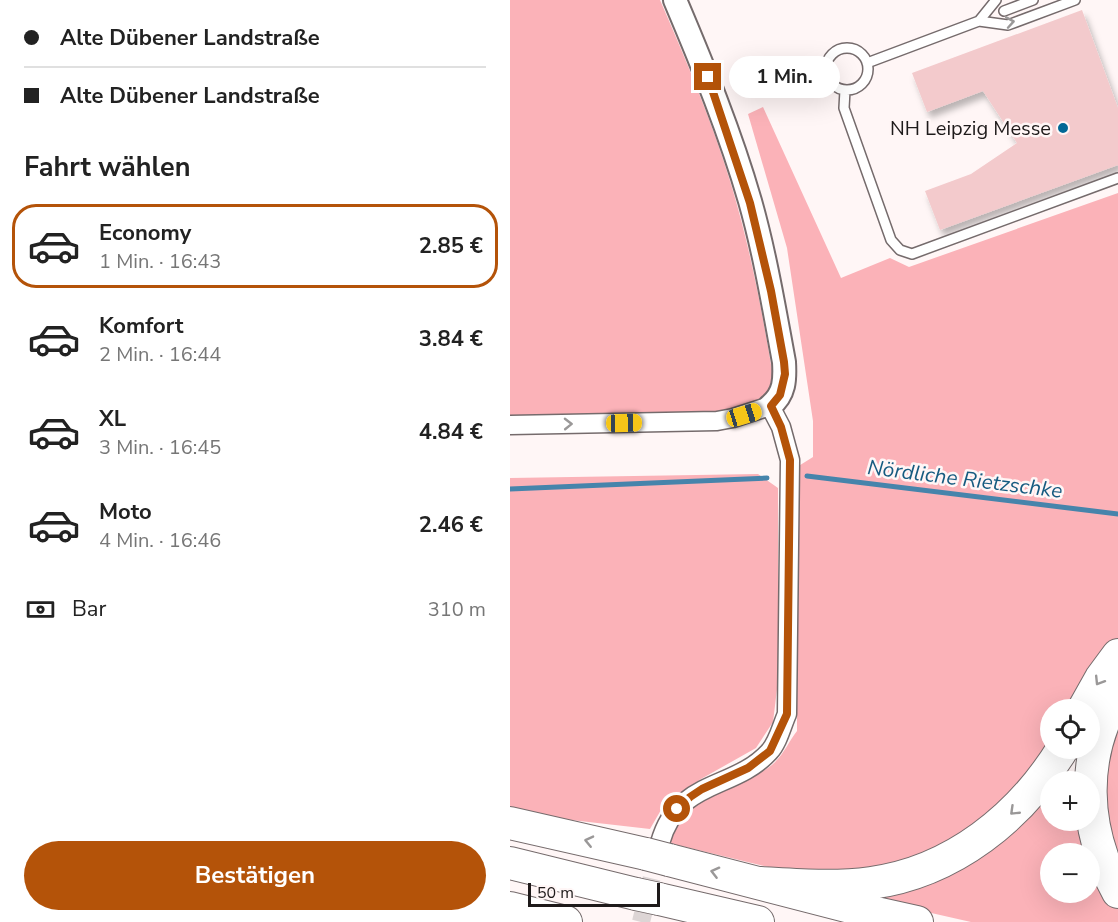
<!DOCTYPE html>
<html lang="de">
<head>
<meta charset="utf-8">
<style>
  :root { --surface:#fff; --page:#f2f2f2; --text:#222; --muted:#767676; --line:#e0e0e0; --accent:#b45309 }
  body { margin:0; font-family:"Nunito Sans",sans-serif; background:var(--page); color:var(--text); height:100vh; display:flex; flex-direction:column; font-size:22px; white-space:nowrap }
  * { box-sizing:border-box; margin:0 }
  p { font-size:20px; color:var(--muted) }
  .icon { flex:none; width:33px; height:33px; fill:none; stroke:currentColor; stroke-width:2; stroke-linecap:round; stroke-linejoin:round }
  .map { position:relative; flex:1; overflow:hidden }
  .panel { display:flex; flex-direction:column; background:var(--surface); width:510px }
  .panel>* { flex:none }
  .hud { display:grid; align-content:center; height:132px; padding:0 24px; background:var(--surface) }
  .buttons { position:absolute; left:530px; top:699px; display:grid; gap:12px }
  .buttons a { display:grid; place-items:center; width:60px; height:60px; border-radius:50%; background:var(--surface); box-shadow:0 6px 24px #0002; font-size:30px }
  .scale { position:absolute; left:18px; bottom:15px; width:132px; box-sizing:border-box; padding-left:6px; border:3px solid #1e1a1a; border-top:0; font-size:16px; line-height:21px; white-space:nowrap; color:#1e1a1a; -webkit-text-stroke:4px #fff6f6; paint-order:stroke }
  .end { position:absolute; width:27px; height:27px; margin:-14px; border:8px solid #b45309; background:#fff; box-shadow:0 0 0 3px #fff }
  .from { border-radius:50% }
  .bubble { position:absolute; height:42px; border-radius:21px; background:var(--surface); box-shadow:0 6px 24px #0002; font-size:20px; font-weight:700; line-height:42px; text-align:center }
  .car { position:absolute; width:18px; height:36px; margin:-18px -9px; border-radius:8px; box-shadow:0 0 4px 2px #0007; background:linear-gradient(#f5c518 24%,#345 0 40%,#f5c518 0 76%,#345 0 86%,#f5c518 0) }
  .hud b { display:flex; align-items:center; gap:21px; height:57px; font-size:22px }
  .hud b+b { border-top:2px solid var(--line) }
  .hud i { width:15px; height:15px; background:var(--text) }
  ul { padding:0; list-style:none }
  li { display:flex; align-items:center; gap:18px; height:84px; margin:0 12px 9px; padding:0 12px; border:3px solid transparent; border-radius:24px }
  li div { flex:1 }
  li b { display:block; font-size:22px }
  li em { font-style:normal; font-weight:700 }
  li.on { border-color:var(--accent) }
  li>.icon { width:54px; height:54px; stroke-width:1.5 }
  h2 { padding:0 24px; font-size:27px; line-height:72px }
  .pay { display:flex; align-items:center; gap:15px; height:66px; padding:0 24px; font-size:22px }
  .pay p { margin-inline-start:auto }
  .cta { display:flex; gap:12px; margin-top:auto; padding:12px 24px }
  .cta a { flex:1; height:69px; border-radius:36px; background:var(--accent); color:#fff; font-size:24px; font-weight:700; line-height:69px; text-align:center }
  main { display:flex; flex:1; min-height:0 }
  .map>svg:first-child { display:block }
  .green { fill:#fbb2b8 }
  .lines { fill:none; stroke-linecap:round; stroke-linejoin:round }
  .stream { stroke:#4684ab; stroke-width:5 }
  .building { fill:#f3cacc; filter:url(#shadow) }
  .minor-tunnel { stroke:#ddd5d5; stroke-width:18; stroke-dasharray:18 9; stroke-linecap:butt }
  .service-casing { stroke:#756b6c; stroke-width:12 }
  .minor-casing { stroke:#756b6c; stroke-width:21 }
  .tertiary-casing { stroke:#756b6c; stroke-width:26 }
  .motorway-casing { stroke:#756b6c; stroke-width:34 }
  .service { stroke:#fff; stroke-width:9 }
  .minor { stroke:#fff; stroke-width:18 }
  .tertiary { stroke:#fff; stroke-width:22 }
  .motorway { stroke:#fff; stroke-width:32 }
  .motorway-bridge-casing { stroke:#756b6c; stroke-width:34; stroke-linecap:butt }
  .motorway-bridge { stroke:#fff; stroke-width:32 }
  .oneway { stroke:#9a9898 }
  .route { stroke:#b45309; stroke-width:8 }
  .poi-dot { fill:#016896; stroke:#fff6f6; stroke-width:2 }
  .labels { text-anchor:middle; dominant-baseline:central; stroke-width:5; stroke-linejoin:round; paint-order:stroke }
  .poi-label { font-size:20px; fill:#1e1a1a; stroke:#fff6f6; text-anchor:end }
  .water-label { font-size:21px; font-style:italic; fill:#175b80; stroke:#fff6f6 }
</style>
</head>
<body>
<main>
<section class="panel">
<div class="hud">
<b><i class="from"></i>Alte Dübener Landstraße</b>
<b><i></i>Alte Dübener Landstraße</b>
</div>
<h2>Fahrt wählen</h2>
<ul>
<li class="on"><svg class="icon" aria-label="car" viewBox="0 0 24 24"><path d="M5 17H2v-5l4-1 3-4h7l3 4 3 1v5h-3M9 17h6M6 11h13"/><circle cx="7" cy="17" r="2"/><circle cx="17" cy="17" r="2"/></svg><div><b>Economy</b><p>1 Min. · 16:43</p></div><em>2.85 €</em></li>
<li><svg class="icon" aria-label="car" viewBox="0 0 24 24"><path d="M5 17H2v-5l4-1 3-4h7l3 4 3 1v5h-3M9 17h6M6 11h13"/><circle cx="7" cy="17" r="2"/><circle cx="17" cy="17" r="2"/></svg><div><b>Komfort</b><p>2 Min. · 16:44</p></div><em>3.84 €</em></li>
<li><svg class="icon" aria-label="car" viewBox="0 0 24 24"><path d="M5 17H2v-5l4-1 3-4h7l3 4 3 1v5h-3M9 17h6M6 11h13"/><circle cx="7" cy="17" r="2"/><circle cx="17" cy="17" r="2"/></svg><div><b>XL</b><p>3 Min. · 16:45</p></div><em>4.84 €</em></li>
<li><svg class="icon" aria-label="car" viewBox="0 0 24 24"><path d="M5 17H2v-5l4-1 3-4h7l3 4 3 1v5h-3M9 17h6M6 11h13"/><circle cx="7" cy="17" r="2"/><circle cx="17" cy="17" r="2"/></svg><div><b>Moto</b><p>4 Min. · 16:46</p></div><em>2.46 €</em></li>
</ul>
<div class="pay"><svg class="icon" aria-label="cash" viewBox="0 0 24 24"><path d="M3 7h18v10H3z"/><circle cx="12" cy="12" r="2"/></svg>Bar<p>310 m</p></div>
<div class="cta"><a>Bestätigen</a></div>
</section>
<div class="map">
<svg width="608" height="922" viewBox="0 0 608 922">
  <defs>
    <filter id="shadow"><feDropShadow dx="3.5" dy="6" stdDeviation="3" flood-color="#0004"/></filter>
  </defs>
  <rect width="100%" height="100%" fill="#fff6f6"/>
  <path class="green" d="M0 0H150C176 60 202 121 221 184 240 247 252 311 263 376 264 404 228 408 206 412L0 417Z
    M253 107 331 278 380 258 399 267 608 193V643L565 709 540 710V749L514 787 443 849 384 870 299 877 163 844 159 841C177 790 213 797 251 772 256 769 262 766 266 761 274 753 280 740 287 731V467L303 457V421L277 248 238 114Z
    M248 474 268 488V681L263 722 246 748 191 779 155 803 140 829 26 816 0 809V478Z
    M608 716V872L591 823V768Z
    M540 784V820L572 821 579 853 540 854V892H579V855L608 909V922H461L364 900Z"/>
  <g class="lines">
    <path class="stream" d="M297 476 608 514
      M0 489 257 478"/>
  </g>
  <path class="building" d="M572 10 608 108V165L430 230 415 191 461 174 507 143 473 91 417 112 402 73Z"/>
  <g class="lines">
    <path class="minor-tunnel" d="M131 922 149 848"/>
    <defs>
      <path id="service" d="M486 0 469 21 498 25 565 0
        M494 11 523 0
        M316 69a21 21 0 1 1 42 0a21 21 0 1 1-42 0Z
        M357 63 469 21
        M335 90 334 108 381 240 390 250 402 254 608 178"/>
      <path id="minor" d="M0 425 207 421 223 418 260 406 271 427 280 460 277 714C272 725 268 743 259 752 223 791 168 778 150 843"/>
      <path id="tertiary" d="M165 0C193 66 220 132 240 201 255 254 264 308 274 362 275 379 275 394 260 406"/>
      <path id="motorway" d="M608 693C570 757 573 828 608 892
        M573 710 591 678 608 655
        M0 823 136 854
        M159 860 344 908 407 922
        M0 863 126 894
        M251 883C288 885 324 888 361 883 443 872 511 817 553 748
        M149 899 248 922
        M0 908 56 922"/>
    </defs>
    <use href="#service" class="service-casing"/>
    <use href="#minor" class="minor-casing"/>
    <use href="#tertiary" class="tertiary-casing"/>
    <use href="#motorway" class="motorway-casing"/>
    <use href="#service" class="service"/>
    <use href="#minor" class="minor"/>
    <use href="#tertiary" class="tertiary"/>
    <use href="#motorway" class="motorway"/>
    <defs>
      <path id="motorway-bridge" d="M136 854 159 860
        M126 894 149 899"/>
    </defs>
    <use href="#motorway-bridge" class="motorway-bridge-casing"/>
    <use href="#motorway-bridge" class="motorway-bridge"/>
  </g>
  <defs><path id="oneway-chevron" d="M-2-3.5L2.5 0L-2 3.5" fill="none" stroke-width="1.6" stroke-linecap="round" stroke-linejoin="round" transform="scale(1.5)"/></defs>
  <g class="oneway">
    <use href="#oneway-chevron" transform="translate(500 22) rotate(-10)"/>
    <use href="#oneway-chevron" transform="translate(58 424) rotate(-1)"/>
    <use href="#oneway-chevron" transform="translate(589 681) rotate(122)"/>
    <use href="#oneway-chevron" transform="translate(504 811) rotate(136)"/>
    <use href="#oneway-chevron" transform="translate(79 841) rotate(-167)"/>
    <use href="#oneway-chevron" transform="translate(205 872) rotate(-166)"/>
  </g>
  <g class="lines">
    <path class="route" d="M167 809 180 797 192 789 238 768 260 751 277 714 280 460 271 427 261 406 270 395 275 374 274 362 261 291 240 203 198 77"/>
  </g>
  <circle class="poi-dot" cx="553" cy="128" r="6"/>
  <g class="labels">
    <g class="poi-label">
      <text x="541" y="128">NH Leipzig Messe</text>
    </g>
    <g class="water-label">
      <text transform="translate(455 479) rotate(7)">Nördliche Rietzschke</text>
    </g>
  </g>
</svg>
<div class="buttons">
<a><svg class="icon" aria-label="locate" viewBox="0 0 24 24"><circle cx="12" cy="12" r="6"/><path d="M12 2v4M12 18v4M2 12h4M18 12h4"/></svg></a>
<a>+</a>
<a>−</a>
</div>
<div class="scale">50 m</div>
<i class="end from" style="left:167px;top:809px"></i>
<i class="end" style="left:198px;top:77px"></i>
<div class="bubble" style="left:219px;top:56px;width:111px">1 Min.</div>
<i class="car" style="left:234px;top:415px;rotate:73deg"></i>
<i class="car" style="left:114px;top:423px;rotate:89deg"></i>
</div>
</main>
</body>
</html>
